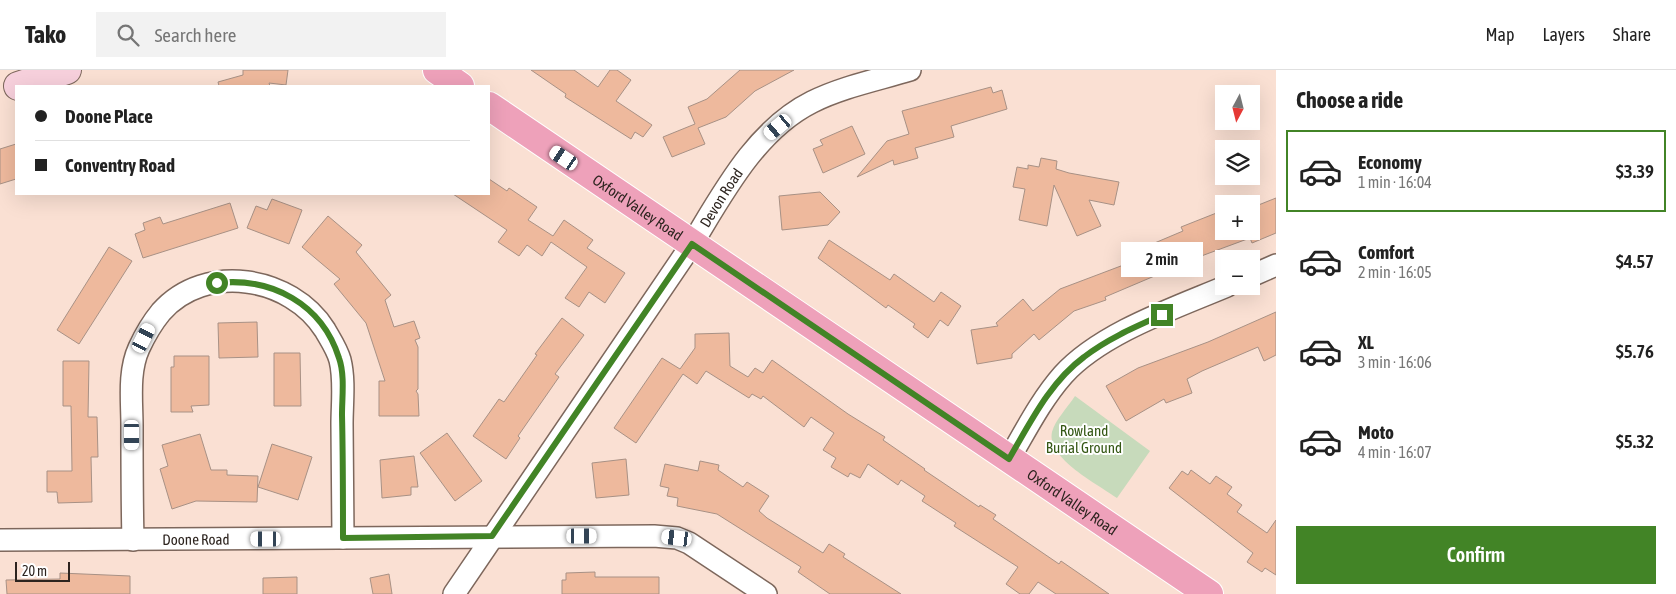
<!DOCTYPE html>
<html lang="en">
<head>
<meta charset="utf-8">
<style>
  :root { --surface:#fff; --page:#f2f2f2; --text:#222; --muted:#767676; --line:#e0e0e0; --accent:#428426 }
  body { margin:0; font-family:"Asap Condensed",sans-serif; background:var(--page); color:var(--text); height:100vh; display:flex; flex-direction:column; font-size:19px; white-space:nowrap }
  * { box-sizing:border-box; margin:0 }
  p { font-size:16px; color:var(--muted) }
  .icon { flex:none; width:28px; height:28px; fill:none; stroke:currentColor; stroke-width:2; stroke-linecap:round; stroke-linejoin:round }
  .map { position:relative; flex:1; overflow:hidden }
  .panel { display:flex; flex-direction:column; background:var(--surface); width:400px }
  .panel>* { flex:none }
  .guide { position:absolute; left:15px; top:15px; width:475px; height:110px; border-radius:0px; box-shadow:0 5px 20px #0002; display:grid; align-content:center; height:110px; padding:0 20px; background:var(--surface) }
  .needle { width:32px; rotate:187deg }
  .fabs { position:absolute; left:1215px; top:15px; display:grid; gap:10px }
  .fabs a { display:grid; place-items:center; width:45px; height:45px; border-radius:0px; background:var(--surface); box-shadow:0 5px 20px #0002; font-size:25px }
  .scale { position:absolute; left:15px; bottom:12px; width:55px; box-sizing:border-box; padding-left:5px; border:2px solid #2d241f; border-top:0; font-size:14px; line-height:18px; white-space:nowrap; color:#2d241f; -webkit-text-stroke:4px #fff; paint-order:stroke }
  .end { position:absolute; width:22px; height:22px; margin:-11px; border:6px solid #428426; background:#fff; box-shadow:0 0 0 2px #fff }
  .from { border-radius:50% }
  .bubble { position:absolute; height:35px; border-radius:0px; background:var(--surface); box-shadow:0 5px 20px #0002; font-size:16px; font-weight:600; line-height:35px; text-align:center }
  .car { position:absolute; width:15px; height:30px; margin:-15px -8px; border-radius:6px; box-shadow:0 0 4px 1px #0007; background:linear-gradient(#fff 24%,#345 0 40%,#fff 0 76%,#345 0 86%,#fff 0) }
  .guide b { display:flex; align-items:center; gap:18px; height:48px; font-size:19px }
  .guide b+b { border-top:1px solid var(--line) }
  .guide i { width:12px; height:12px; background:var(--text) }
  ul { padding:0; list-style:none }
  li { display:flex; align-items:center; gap:15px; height:82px; margin:0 10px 8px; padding:0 10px; border:2px solid transparent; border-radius:0px }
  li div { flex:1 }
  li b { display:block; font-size:19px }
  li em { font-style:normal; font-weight:600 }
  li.active { border-color:var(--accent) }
  li>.icon { width:45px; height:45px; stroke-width:1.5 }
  h2 { padding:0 20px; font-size:22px; line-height:60px }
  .cta { display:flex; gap:10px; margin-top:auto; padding:10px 20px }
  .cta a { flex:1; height:58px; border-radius:0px; background:var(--accent); color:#fff; font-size:20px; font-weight:600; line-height:58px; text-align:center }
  header { display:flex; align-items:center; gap:30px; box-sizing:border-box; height:70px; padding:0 25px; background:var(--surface); border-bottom:1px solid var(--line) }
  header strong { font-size:24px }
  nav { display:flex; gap:28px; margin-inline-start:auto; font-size:18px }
  .search { width:350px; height:45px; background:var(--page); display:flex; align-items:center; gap:12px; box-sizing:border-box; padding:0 18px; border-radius:0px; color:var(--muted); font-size:19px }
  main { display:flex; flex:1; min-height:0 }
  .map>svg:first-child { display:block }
  .green { fill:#c7dabb }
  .building { fill:#eeb99d; stroke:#a89185 }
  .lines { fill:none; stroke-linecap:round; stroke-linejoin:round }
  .street-casing { stroke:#7d675c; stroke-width:24 }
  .secondary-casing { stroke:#7d675c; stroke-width:30 }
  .primary-casing { stroke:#fff; stroke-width:30 }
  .street { stroke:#fff; stroke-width:21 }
  .secondary { stroke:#f7d0dc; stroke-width:28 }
  .primary { stroke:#eea1ba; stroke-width:28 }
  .route { stroke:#428426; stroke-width:6 }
  .labels { text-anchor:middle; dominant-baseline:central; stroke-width:4; stroke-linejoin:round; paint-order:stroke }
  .street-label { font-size:15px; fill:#2d241f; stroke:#fff }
  .park-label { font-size:15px; fill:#345714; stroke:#fff }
</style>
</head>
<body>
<header>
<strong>Tako</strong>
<div class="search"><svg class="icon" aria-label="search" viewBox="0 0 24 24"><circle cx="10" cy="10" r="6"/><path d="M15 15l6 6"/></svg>Search here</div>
<nav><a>Map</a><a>Layers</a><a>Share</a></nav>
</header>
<main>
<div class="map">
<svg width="1276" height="524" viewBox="0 0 1276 524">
  <rect width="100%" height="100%" fill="#fae0d3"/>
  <path class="green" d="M1075 326 1150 381 1117 428C1099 415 1046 388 1052 362 1055 350 1068 337 1075 326Z"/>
  <path class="building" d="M243 0H288L286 15 269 13 270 16H219L218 12 243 5Z
    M531 0H574L598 17 610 0H617L631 10 616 31 652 55 643 67 635 62 631 69 565 27 566 24Z
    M740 0H794L755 21 726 47 698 58 705 74 672 87 663 67 695 54 688 37 707 29Z
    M991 17 993 23 1002 20 1007 39 951 56 954 67 915 78 918 88 894 95 893 90 857 107 887 71 909 64 902 41Z
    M852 56 865 84 823 103 813 79 823 75 820 70Z
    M16 74V109L0 114V79Z
    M1041 88 1057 91 1056 99 1069 103 1119 112 1114 135 1089 130 1101 156 1077 166 1054 115 1047 156 1019 150 1025 119 1013 117 1017 97 1028 99V95L1039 97Z
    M489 109 507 121 509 118 537 137 528 150 553 166 564 150 593 170 587 178 625 203 605 233 589 222 579 237 565 228 587 197 551 172 542 186 527 175 519 186 498 172 507 160 453 124H489Z
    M820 122 840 142 828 155 782 160 779 126Z
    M1276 128V163L1252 173 1250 168 1204 185 1105 227 1106 230 1074 241 1039 270 1034 264 1012 284V288L977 294 971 260 998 256 996 253 1023 229 1033 241 1060 219 1142 188 1138 180 1183 161 1181 157 1224 140V161H1251V138Z
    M272 129 302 140 289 174 247 158 256 136 267 140Z
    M230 133 238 158 143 188 135 164 145 160 143 153 160 147 163 154Z
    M328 146 362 175 356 182 391 225 385 230 394 257 414 251 420 268 415 270 418 277V319L416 321 418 324 419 346H379V311H385L366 253 334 214 340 209 302 177Z
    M829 170 890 210 894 204 934 232 941 222 961 236 948 256 940 250 928 268 913 257 915 254 888 235 886 238 818 188Z
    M109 177 132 191 79 274 57 260Z
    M1276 242V285L1264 291 1258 277 1202 301 1187 309 1192 323 1166 333 1164 329 1126 351 1106 316 1138 298 1208 272Z
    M562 248 584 265 555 304 559 307 518 366 520 368 506 389 473 366 499 329 504 332 537 285 535 284Z
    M257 252 258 287 219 288 218 253Z
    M729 263 730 296 748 307 755 298 763 303 772 290 848 344 885 367 883 370 925 399 924 400 979 437 980 435 996 445 993 449 1059 494 1061 491 1109 524H1056L1038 512 1029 524H1020L1006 514 1018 497 954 456 956 453 922 431 925 426 901 410 898 415 868 394 860 408 850 403 848 407 831 397 836 388 823 380 834 363 811 347 804 357 763 326 761 329 752 324 749 328 706 301 697 314 683 304 636 373 614 358 662 288 680 299 695 278V264Z
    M274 283H300L301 336H274Z
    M174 286H209V335L191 336 193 342H171V297H174Z
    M63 291H89L88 347H97L98 387H91L92 432 58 433 57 422H47V401H72L71 336H63Z
    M447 363 482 411 455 431 420 383Z
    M200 364 211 400H227V405L258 406 257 432 196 431 172 439 160 399 168 396 162 375Z
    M272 374 312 387 298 430 258 417Z
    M414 386 418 417H411V425L382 428 380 390Z
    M626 389 629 425 596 428 592 393Z
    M700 391 719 395 718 400 743 417 747 412 769 426 759 441 767 448 823 483 829 474 845 484 843 487 901 524H830L798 502 801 497 717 444 677 436 678 428 667 426 669 418 660 416 665 394 698 401Z
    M1191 400 1210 414 1216 406 1232 417 1227 424 1242 435 1237 442 1267 463 1276 450V505L1265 498 1262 502 1247 492 1253 483 1169 418 1182 401 1188 405Z
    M595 502V507H659V524H562V510H566V503Z
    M60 503 130 506V524H7L6 510 60 509Z
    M389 504 392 524H373L370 508Z
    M297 507V524H263V508Z"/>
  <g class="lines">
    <defs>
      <g id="street">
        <path d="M1251 206 1276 195"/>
        <path d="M1009 389C1026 360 1041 330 1063 305 1101 263 1175 238 1227 216"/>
        <path id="s1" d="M0 470 654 466 677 468 689 473 766 524"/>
        <path d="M133 470C132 432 132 394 132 356 132 331 128 302 139 278 145 265 152 253 161 242 205 192 291 206 325 260 330 269 337 279 340 290 345 310 342 334 342 354 342 392 343 430 343 468"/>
        <path id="s2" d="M454 524 692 174C723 123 756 60 812 32 842 17 877 10 910 0"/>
      </g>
      <path id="secondary" d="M18 16 67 0"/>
      <g id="primary">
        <path d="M437 0 460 16"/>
        <path id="s3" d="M489 36 1209 524"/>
      </g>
    </defs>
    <use href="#street" class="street-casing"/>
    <use href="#secondary" class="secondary-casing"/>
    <use href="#primary" class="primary-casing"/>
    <use href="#street" class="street"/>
    <use href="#secondary" class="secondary"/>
    <use href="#primary" class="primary"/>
  </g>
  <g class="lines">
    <path class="route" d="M217 213C272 207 322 234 339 288 345 305 342 327 342 345 343 386 343 427 343 468L492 466 692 174 1009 389C1030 353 1050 312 1084 287 1107 269 1135 257 1162 245"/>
  </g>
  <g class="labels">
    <g class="street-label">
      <text stroke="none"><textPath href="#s2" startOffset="478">Devon Road</textPath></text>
      <text stroke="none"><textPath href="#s3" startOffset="180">Oxford Valley Road</textPath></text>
      <text stroke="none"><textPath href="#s3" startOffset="705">Oxford Valley Road</textPath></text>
      <text stroke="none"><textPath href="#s1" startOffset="196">Doone Road</textPath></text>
    </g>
    <g class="park-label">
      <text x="1084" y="360">Rowland<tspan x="1084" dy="17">Burial Ground</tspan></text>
    </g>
  </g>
</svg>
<div class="fabs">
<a><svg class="needle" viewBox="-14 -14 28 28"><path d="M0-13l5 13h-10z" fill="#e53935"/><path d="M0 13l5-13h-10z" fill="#767676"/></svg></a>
<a><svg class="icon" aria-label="layers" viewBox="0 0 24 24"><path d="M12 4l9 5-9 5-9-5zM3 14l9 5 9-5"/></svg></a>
<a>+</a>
<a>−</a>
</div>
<div class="scale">20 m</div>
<i class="end from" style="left:217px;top:213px"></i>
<i class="end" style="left:1162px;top:245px"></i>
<div class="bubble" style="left:1121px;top:172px;width:82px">2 min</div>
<i class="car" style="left:778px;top:57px;rotate:230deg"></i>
<i class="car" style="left:564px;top:88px;rotate:304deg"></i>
<i class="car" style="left:144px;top:268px;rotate:27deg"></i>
<i class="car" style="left:132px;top:365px;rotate:180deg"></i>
<i class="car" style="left:582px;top:466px;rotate:90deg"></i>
<i class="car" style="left:677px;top:468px;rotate:277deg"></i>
<i class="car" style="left:266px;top:469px;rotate:270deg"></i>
<div class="guide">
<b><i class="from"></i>Doone Place</b>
<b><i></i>Conventry Road</b>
</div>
</div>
<section class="panel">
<h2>Choose a ride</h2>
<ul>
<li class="active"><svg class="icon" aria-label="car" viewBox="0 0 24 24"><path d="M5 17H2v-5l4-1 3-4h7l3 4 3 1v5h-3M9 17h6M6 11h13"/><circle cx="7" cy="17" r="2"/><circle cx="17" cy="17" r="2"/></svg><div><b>Economy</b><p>1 min · 16:04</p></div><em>$3.39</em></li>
<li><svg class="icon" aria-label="car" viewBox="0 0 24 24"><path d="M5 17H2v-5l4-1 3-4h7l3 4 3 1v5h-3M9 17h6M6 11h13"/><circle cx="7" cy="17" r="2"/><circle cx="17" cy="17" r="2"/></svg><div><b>Comfort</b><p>2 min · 16:05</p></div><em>$4.57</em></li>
<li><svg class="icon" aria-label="car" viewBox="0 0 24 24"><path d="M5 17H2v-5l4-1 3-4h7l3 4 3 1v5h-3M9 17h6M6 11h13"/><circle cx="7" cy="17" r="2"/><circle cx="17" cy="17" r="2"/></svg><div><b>XL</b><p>3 min · 16:06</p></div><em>$5.76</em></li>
<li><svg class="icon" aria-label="car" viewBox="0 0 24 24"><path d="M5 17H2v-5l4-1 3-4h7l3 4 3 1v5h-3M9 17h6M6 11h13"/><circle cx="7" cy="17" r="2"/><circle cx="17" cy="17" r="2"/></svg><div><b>Moto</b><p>4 min · 16:07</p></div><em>$5.32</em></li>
</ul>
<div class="cta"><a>Confirm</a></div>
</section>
</main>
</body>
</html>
